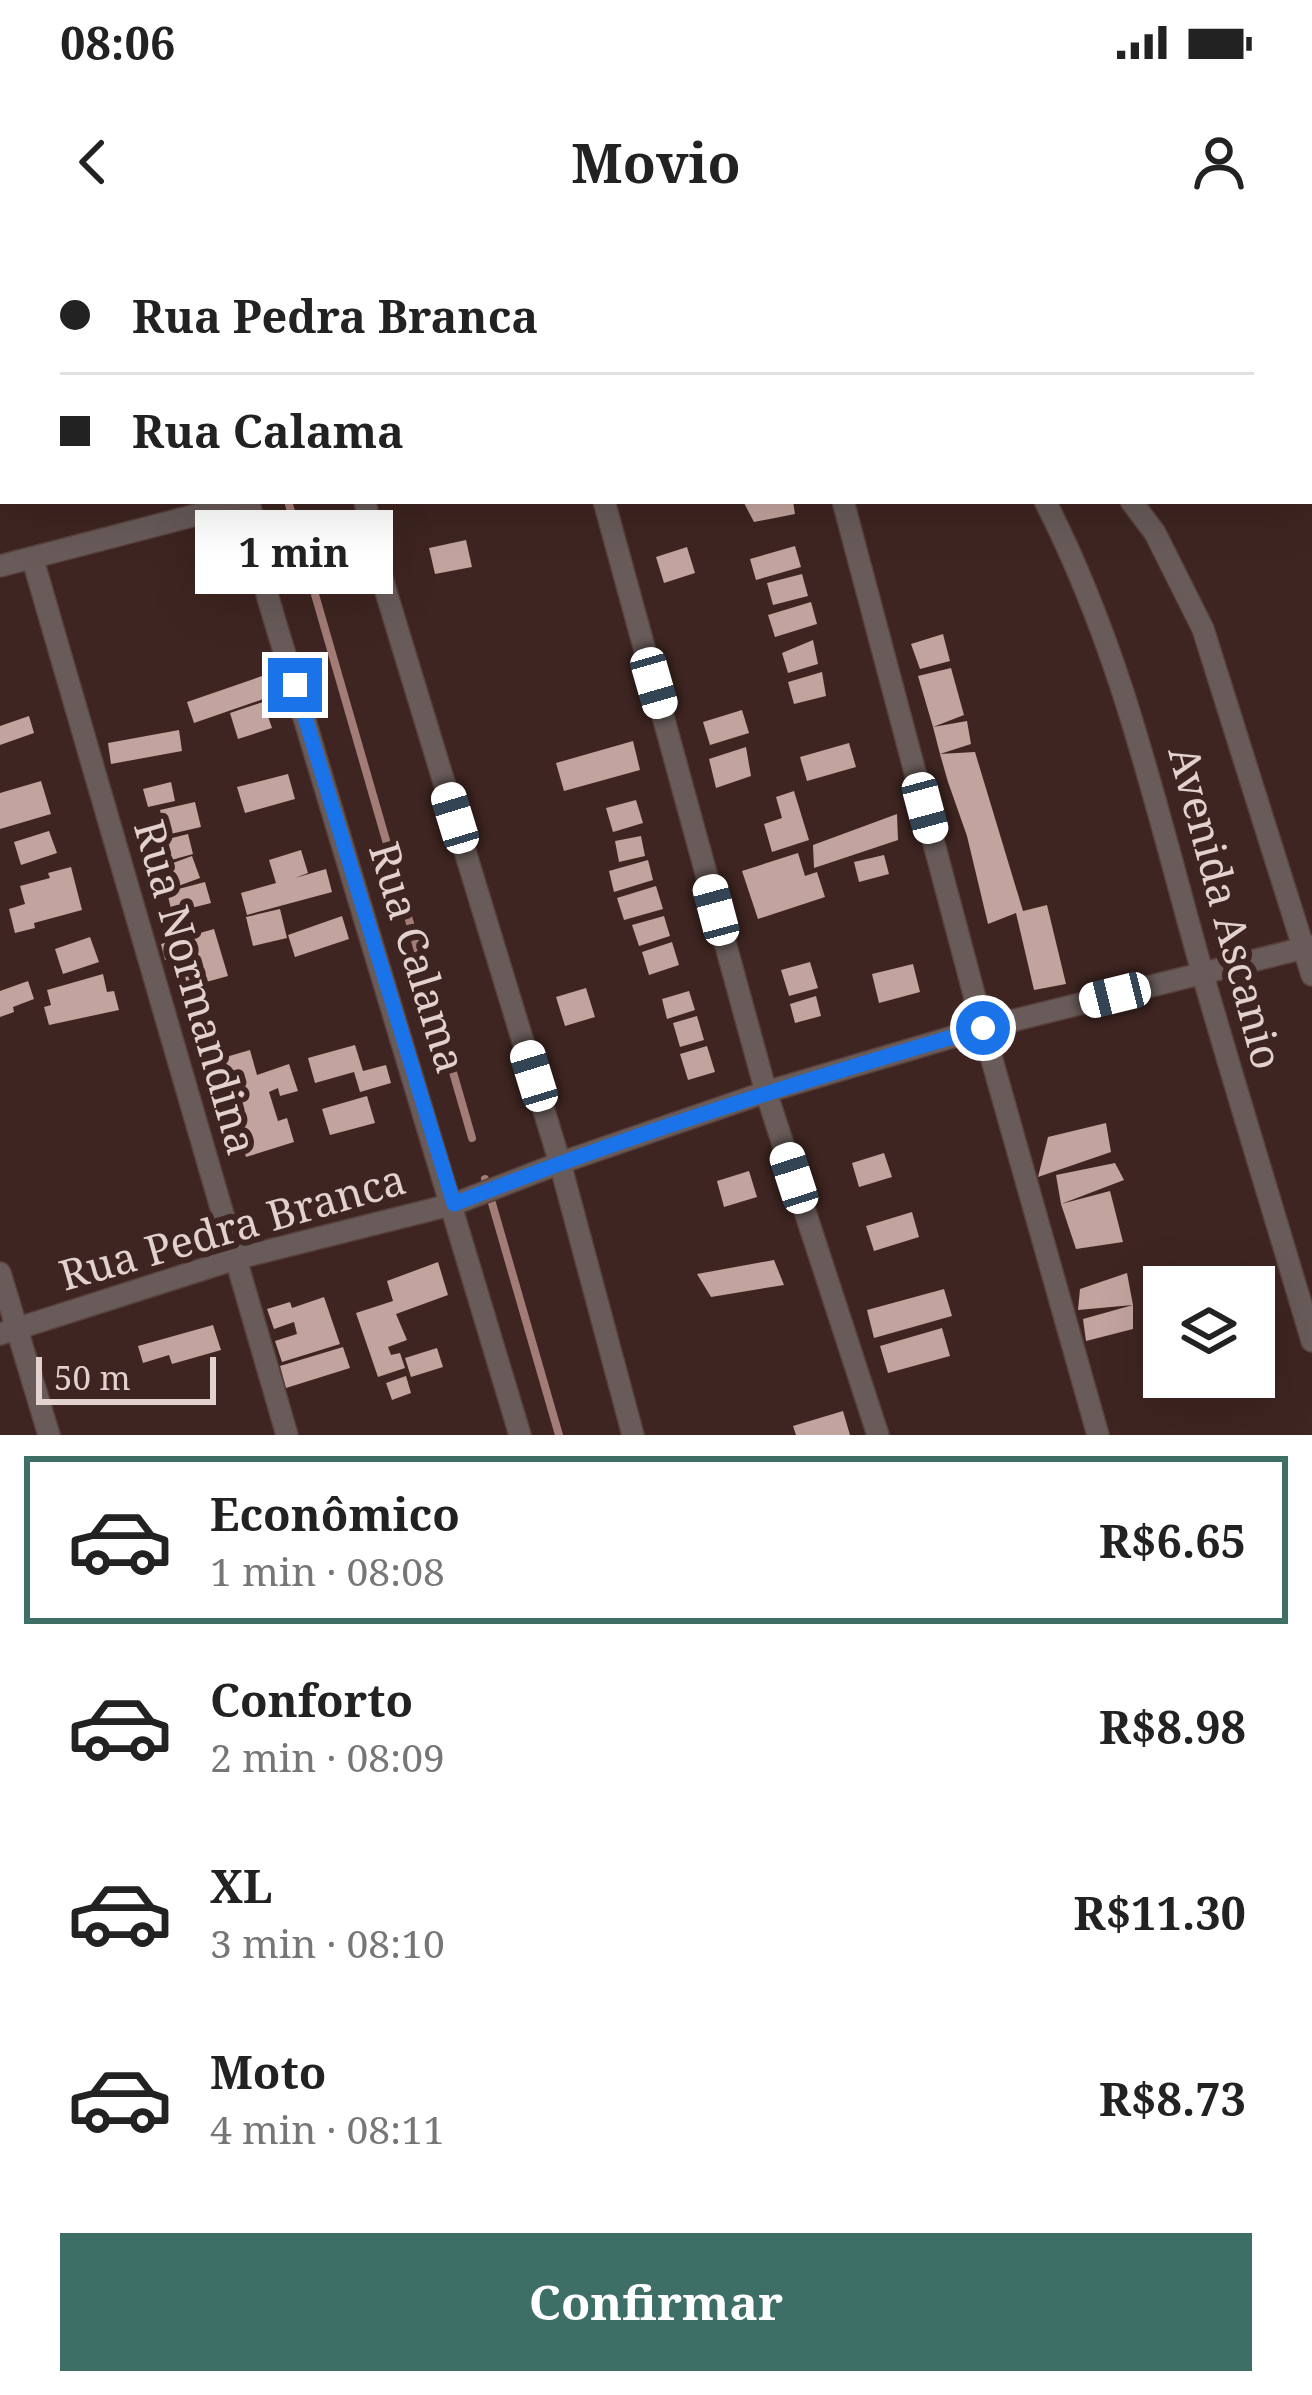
<!DOCTYPE html>
<html lang="pt">
<head>
<meta charset="utf-8">
<style>
  :root { --surface:#fff; --page:#f2f2f2; --text:#222; --muted:#767676; --line:#e0e0e0; --accent:#3d6f66 }
  body { margin:0; font-family:"Noto Serif",serif; background:var(--page); color:var(--text); height:100vh; display:flex; flex-direction:column; font-size:45px; white-space:nowrap }
  * { box-sizing:border-box; margin:0 }
  p { font-size:39px; color:var(--muted) }
  .icon { flex:none; width:66px; height:66px; fill:none; stroke:currentColor; stroke-width:2; stroke-linecap:round; stroke-linejoin:round }
  .map { position:relative; height:1195px; overflow:hidden }
  .drawer { display:flex; flex-direction:column; background:var(--surface); flex:1 }
  .drawer>* { flex:none }
  .banner { position:absolute; left:0px; top:0px; width:1314px; height:264px; box-shadow:0 12px 48px #0002; display:grid; align-content:center; height:264px; padding:0 60px; background:var(--surface) }
  .tools { position:absolute; left:1143px; top:1026px; display:grid; gap:24px }
  .tools a { display:grid; place-items:center; width:132px; height:132px; border-radius:0px; background:var(--surface); box-shadow:0 12px 48px #0002; font-size:60px }
  .scale { position:absolute; left:36px; bottom:30px; width:180px; box-sizing:border-box; padding-left:12px; border:6px solid #e2d1ce; border-top:0; font-size:33px; line-height:42px; white-space:nowrap; color:#e2d1ce; -webkit-text-stroke:9px #3e2521; paint-order:stroke }
  .end { position:absolute; width:54px; height:54px; margin:-27px; border:15px solid #1a73e8; background:#fff; box-shadow:0 0 0 6px #fff }
  .from { border-radius:50% }
  .bubble { position:absolute; height:84px; border-radius:0px; background:var(--surface); box-shadow:0 12px 48px #0002; font-size:39px; font-weight:700; line-height:84px; text-align:center }
  .car { position:absolute; width:36px; height:72px; margin:-36px -18px; border-radius:15px; box-shadow:0 0 9px 3px #0007; background:linear-gradient(#fff 24%,#345 0 40%,#fff 0 76%,#345 0 86%,#fff 0) }
  .banner b { display:flex; align-items:center; gap:42px; height:114px; font-size:45px }
  .banner b+b { border-top:3px solid var(--line) }
  .banner i { width:30px; height:30px; background:var(--text) }
  ul { padding:21px 0 0; list-style:none }
  li { display:flex; align-items:center; gap:36px; height:168px; margin:0 24px 18px; padding:0 36px; border:6px solid transparent; border-radius:0px }
  li div { flex:1 }
  li b { display:block; font-size:45px }
  li em { font-style:normal; font-weight:700 }
  li.active { border-color:var(--accent) }
  li>.icon { width:108px; height:108px; stroke-width:1.5 }
  .button { display:flex; gap:24px; margin-top:auto; padding:24px 60px }
  .button a { flex:1; height:138px; border-radius:0px; background:var(--accent); color:#fff; font-size:48px; font-weight:700; line-height:138px; text-align:center }
  .status { display:flex; justify-content:space-between; align-items:center; height:84px; padding:0 60px; background:var(--surface); direction:ltr }
  .status svg { height:33px; fill:currentColor }
  header { display:flex; justify-content:space-between; align-items:center; height:156px; padding:0 60px; background:var(--surface); font-size:54px; font-weight:700 }
  .map>svg:first-child { display:block }
  .lines { fill:none; stroke-linecap:round; stroke-linejoin:round }
  .stream { stroke:#a47c76; stroke-width:8 }
  .building { fill:#c3a39d }
  .minor-casing { stroke:#58413d; stroke-width:24 }
  .minor { stroke:#685b59; stroke-width:21 }
  .route { stroke:#1a73e8; stroke-width:15 }
  .labels { text-anchor:middle; dominant-baseline:central; stroke-width:12; stroke-linejoin:round; paint-order:stroke }
  .street-label { font-size:42px; fill:#e2d1ce; stroke:#3e2521 }
</style>
</head>
<body>
<div class="status"><b>08:06</b><svg viewBox="0 0 49 12"><path d="M0 12V9h3v3zM5 12V6h3v6zM10 12V3h3v9zM15 12V0h3v12zM26 1h20v11H26zM47 4h2v5h-2z"/></svg></div>
<header><svg class="icon" aria-label="back" viewBox="0 0 24 24"><path d="M15 5l-7 7 7 7"/></svg>Movio<svg class="icon" aria-label="person" viewBox="0 0 24 24"><circle cx="12" cy="8" r="4"/><path d="M4 21q1-7 8-7t8 7"/></svg></header>
<div class="map">
<svg width="1312" height="1195" viewBox="0 0 1312 1195">
  <rect width="100%" height="100%" fill="#3e2521"/>
  <g class="lines">
    <path class="stream" d="M288 261 472 898
      M485 939 559 1195"/>
  </g>
  <path class="building" d="M793 261 795 274 754 282 744 263Z
    M466 300 472 327 435 334 429 308Z
    M795 306 801 327 756 340 750 319Z
    M687 307 695 333 664 343 656 317Z
    M802 334 808 356 773 365 767 343Z
    M811 362 817 384 775 397 768 375Z
    M943 394 950 421 920 429 911 404Z
    M813 400 818 424 788 433 782 413Z
    M951 428 964 475 933 487 918 436Z
    M822 432 826 456 794 464 788 442Z
    M268 434 275 455 194 483 187 462Z
    M263 462 272 488 238 499 230 473Z
    M742 470 749 493 710 505 703 482Z
    M29 476 34 493 0 505V486Z
    M967 481 971 504 940 514 975 512 1023 671 1047 665 1066 744 1034 750 1016 673 988 684 967 596 948 542 940 514 933 487Z
    M179 490 182 511 111 524 108 503Z
    M633 501 640 530 564 551 556 523Z
    M849 503 856 527 807 541 800 517Z
    M746 507 751 536 716 548 709 519Z
    M288 534 295 559 245 573 237 547Z
    M41 541 51 574 0 589V553Z
    M171 542 175 561 148 567 143 549Z
    M794 551 809 600 772 612 764 584 782 578 776 557Z
    M636 560 643 583 613 592 606 568Z
    M195 562 201 587 166 595 160 570Z
    M897 574 898 600 814 628 813 605Z
    M49 591 57 613 21 625 14 602Z
    M188 594 193 614 157 624 152 603Z
    M641 596 645 616 619 622 615 601Z
    M301 610 308 633 295 638 326 629 332 652 247 675 241 653 276 643 269 620Z
    M798 613 805 636 817 632 825 657 758 679 742 631Z
    M884 615 889 634 859 642 854 622Z
    M192 616 200 638 170 649 162 627Z
    M648 620 653 640 614 652 609 631Z
    M71 627 82 670 34 683 35 688 15 693 9 669 25 664 20 646 50 638 48 633Z
    M205 642 211 663 172 673 167 652Z
    M656 646 663 669 624 680 617 658Z
    M280 669 287 698 253 706 246 677Z
    M342 676 349 699 295 717 288 695Z
    M664 676 670 696 639 706 632 685Z
    M214 689 228 736 188 747 179 716 165 720 161 704Z
    M90 697 99 722 63 734 55 709Z
    M672 702 679 725 649 735 642 712Z
    M810 722 818 748 789 756 781 730Z
    M913 724 920 752 879 763 872 734Z
    M103 734 107 752 114 751 119 770 49 785 44 767 51 765 47 750Z
    M28 741 34 759 13 767 14 772 0 777V751Z
    M586 748 595 777 565 786 556 757Z
    M689 751 695 770 667 779 662 759Z
    M816 756 821 776 795 783 790 764Z
    M697 776 704 800 680 807 673 783Z
    M355 805 363 831 386 825 391 843 360 852 354 832 315 843 308 818Z
    M707 806 715 832 688 840 680 814Z
    M250 810 257 835 289 824 298 851 280 856 278 848 269 852 278 881 287 878 294 902 246 917 219 819Z
    M367 856 375 883 330 895 322 869Z
    M1106 883 1111 912 1038 937 1048 897Z
    M884 913 892 937 859 947 852 923Z
    M1115 923 1124 940 1061 964 1056 935Z
    M749 931 757 957 724 967 717 941Z
    M1110 951 1123 1002 1076 1009 1061 964Z
    M912 972 919 997 874 1011 866 986Z
    M774 1020 784 1045 711 1057 697 1034Z
    M438 1022 448 1055 396 1074 407 1100 388 1107 391 1115 400 1113 405 1128 378 1137 356 1073 393 1061 387 1041Z
    M1127 1033 1133 1065V1089L1086 1101 1083 1079 1133 1065 1078 1070 1080 1049Z
    M944 1049 952 1076 874 1098 867 1070Z
    M324 1057 340 1104 282 1122 275 1101 297 1094 294 1082 274 1089 267 1069 290 1062 292 1068Z
    M213 1085 221 1110 172 1124 169 1115 143 1123 138 1106Z
    M942 1088 950 1116 888 1133 880 1106Z
    M343 1107 350 1128 286 1148 280 1126Z
    M437 1108 443 1127 411 1137 405 1118Z
    M406 1136 411 1153 392 1160 386 1143Z
    M843 1171 850 1195H796L793 1186Z"/>
  <g class="lines">
    <defs>
      <path id="minor" d="M695 0 701 3
        M748 0 751 3
        M815 0 816 3
        M597 3 607 0
        M1057 3 1068 0
        M0 178 3 177
        M249 261 268 358 520 1195
        M365 261 376 319 560 923 633 1195
        M604 261 766 852 878 1195
        M843 261 983 788 1098 1195
        M1045 261C1124 416 1156 569 1203 735 1238 857 1276 979 1312 1101
        M1131 261 1155 293 1203 389 1312 735
        M33 320 287 1195
        M0 326 250 261
        M0 1033 49 1195
        M0 1094 235 1019 454 964 560 923 766 852 983 788 1312 706"/>
    </defs>
    <use href="#minor" class="minor-casing"/>
    <use href="#minor" class="minor"/>
  </g>
  <g class="lines">
    <path class="route" d="M295 445 454 964C627 895 805 840 983 788"/>
  </g>
  <g class="labels">
    <g class="street-label">
      <text transform="translate(1227 667) rotate(75)">Avenida Ascanio</text>
      <text transform="translate(419 717) rotate(73)">Rua Calama</text>
      <text transform="translate(197 747) rotate(74)">Rua Normandina</text>
      <text transform="translate(232 986) rotate(-16)">Rua Pedra Branca</text>
    </g>
  </g>
</svg>
<div class="tools">
<a><svg class="icon" aria-label="layers" viewBox="0 0 24 24"><path d="M12 4l9 5-9 5-9-5zM3 14l9 5 9-5"/></svg></a>
</div>
<div class="scale">50 m</div>
<i class="end from" style="left:983px;top:788px"></i>
<i class="end" style="left:295px;top:445px"></i>
<div class="bubble" style="left:195px;top:270px;width:198px">1 min</div>
<i class="car" style="left:654px;top:443px;rotate:164deg"></i>
<i class="car" style="left:925px;top:568px;rotate:165deg"></i>
<i class="car" style="left:455px;top:578px;rotate:343deg"></i>
<i class="car" style="left:716px;top:670px;rotate:345deg"></i>
<i class="car" style="left:1115px;top:755px;rotate:256deg"></i>
<i class="car" style="left:534px;top:836px;rotate:343deg"></i>
<i class="car" style="left:794px;top:938px;rotate:342deg"></i>
<div class="banner">
<b><i class="from"></i>Rua Pedra Branca</b>
<b><i></i>Rua Calama</b>
</div>
</div>
<section class="drawer">
<ul>
<li class="active"><svg class="icon" aria-label="car" viewBox="0 0 24 24"><path d="M5 17H2v-5l4-1 3-4h7l3 4 3 1v5h-3M9 17h6M6 11h13"/><circle cx="7" cy="17" r="2"/><circle cx="17" cy="17" r="2"/></svg><div><b>Econômico</b><p>1 min · 08:08</p></div><em>R$6.65</em></li>
<li><svg class="icon" aria-label="car" viewBox="0 0 24 24"><path d="M5 17H2v-5l4-1 3-4h7l3 4 3 1v5h-3M9 17h6M6 11h13"/><circle cx="7" cy="17" r="2"/><circle cx="17" cy="17" r="2"/></svg><div><b>Conforto</b><p>2 min · 08:09</p></div><em>R$8.98</em></li>
<li><svg class="icon" aria-label="car" viewBox="0 0 24 24"><path d="M5 17H2v-5l4-1 3-4h7l3 4 3 1v5h-3M9 17h6M6 11h13"/><circle cx="7" cy="17" r="2"/><circle cx="17" cy="17" r="2"/></svg><div><b>XL</b><p>3 min · 08:10</p></div><em>R$11.30</em></li>
<li><svg class="icon" aria-label="car" viewBox="0 0 24 24"><path d="M5 17H2v-5l4-1 3-4h7l3 4 3 1v5h-3M9 17h6M6 11h13"/><circle cx="7" cy="17" r="2"/><circle cx="17" cy="17" r="2"/></svg><div><b>Moto</b><p>4 min · 08:11</p></div><em>R$8.73</em></li>
</ul>
<div class="button"><a>Confirmar</a></div>
</section>
</body>
</html>
